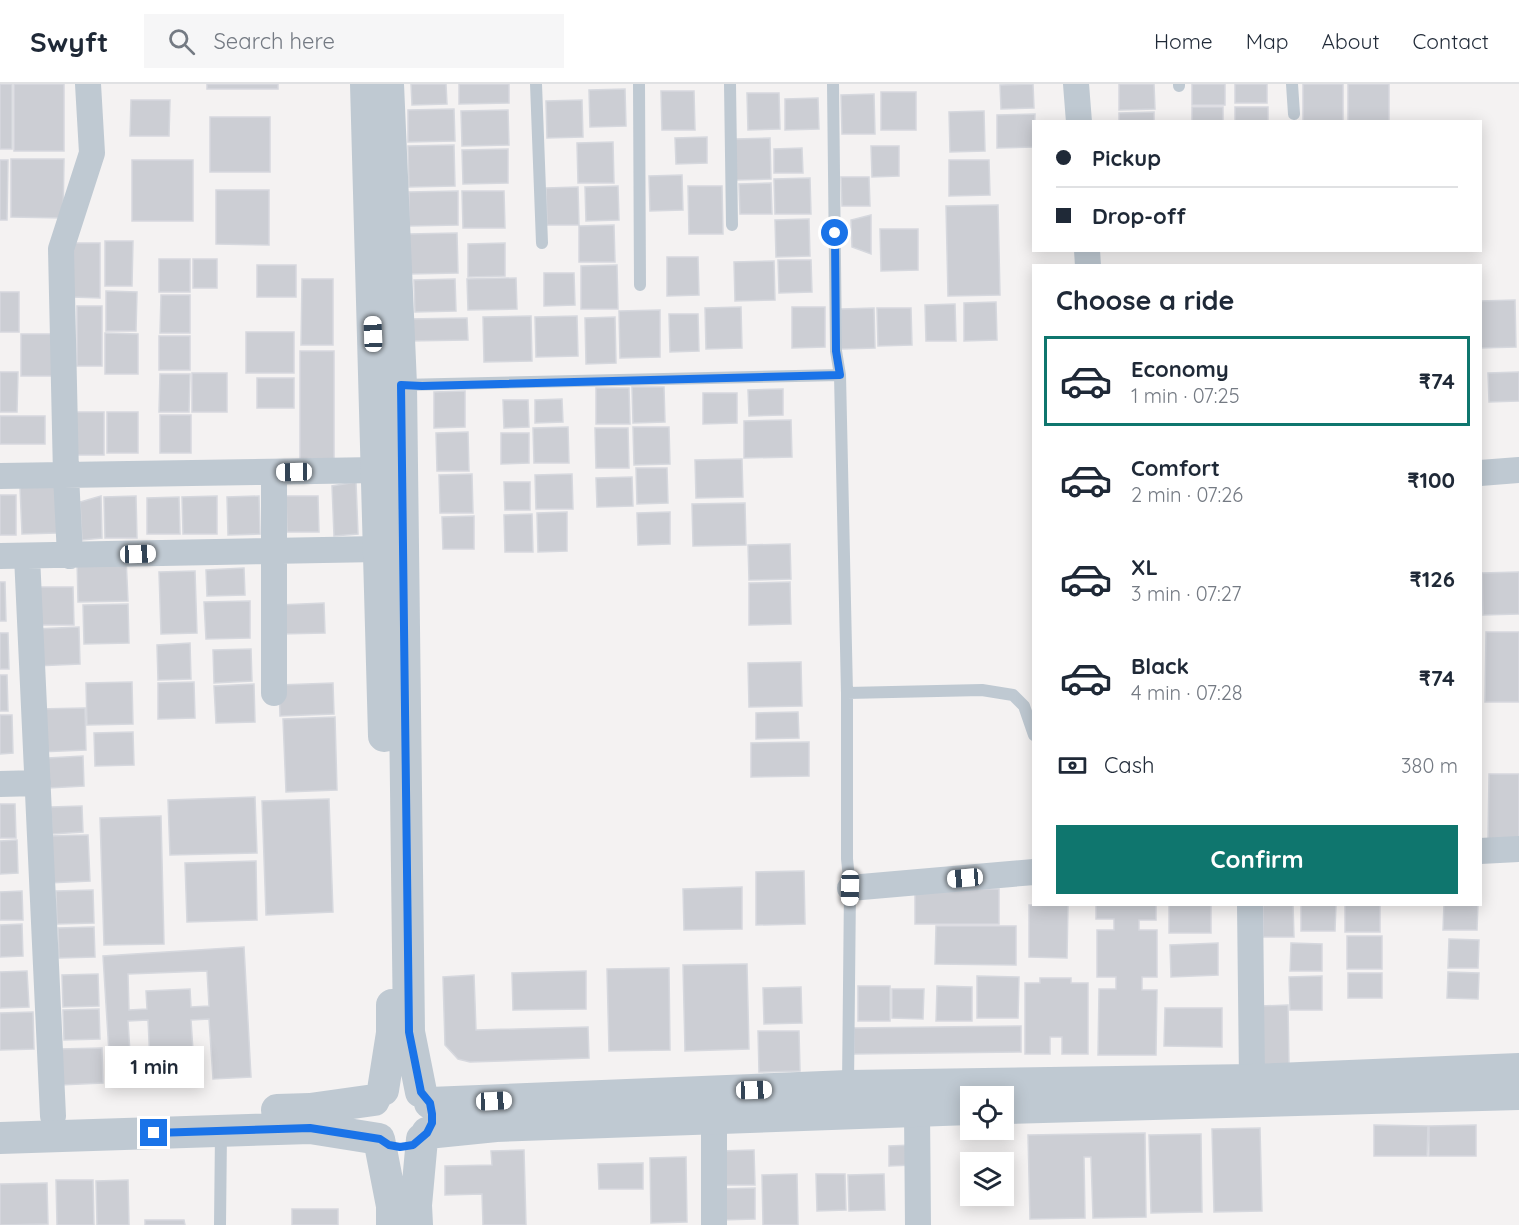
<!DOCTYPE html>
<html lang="en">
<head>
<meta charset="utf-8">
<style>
  :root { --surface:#fff; --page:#f6f6f7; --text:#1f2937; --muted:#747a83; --line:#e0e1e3; --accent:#0f766e }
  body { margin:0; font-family:Quicksand,sans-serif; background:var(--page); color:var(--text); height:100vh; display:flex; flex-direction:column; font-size:22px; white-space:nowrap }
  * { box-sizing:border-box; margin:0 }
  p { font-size:20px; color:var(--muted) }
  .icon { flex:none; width:33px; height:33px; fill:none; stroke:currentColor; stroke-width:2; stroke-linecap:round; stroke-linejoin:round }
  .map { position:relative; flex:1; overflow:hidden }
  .panel { position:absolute; left:1032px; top:180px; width:450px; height:642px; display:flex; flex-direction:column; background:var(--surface); border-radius:0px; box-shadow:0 3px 15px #0003 }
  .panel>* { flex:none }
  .top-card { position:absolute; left:1032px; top:36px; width:450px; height:132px; border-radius:0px; box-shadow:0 3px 15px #0003; display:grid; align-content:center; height:132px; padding:0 24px; background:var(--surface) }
  .tools { position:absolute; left:960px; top:1002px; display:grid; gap:12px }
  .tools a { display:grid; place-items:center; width:54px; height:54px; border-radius:0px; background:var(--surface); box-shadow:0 3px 15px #0003; font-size:30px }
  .end { position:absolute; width:27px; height:27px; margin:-14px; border:8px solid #1a73e8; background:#fff; box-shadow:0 0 0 3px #fff }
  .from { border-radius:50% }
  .bubble { position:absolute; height:42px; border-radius:0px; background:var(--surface); box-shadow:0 3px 15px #0003; font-size:20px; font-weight:800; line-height:42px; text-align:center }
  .car { position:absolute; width:18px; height:36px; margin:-18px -9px; border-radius:8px; box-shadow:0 0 4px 2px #0007; background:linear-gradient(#fff 24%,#345 0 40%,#fff 0 76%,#345 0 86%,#fff 0) }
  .top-card b { display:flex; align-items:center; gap:21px; height:57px; font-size:22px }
  .top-card b+b { border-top:2px solid var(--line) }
  .top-card i { width:15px; height:15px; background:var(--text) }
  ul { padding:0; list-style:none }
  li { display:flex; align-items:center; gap:18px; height:90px; margin:0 12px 9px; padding:0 12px; border:3px solid transparent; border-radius:0px }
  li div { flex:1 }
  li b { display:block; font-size:22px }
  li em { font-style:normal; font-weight:800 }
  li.selected { border-color:var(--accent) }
  li>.icon { width:54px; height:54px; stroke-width:1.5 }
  h2 { padding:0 24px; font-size:27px; line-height:72px }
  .pay { display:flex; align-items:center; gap:15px; height:66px; padding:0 24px; font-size:22px }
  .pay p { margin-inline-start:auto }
  .primary-button { display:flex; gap:12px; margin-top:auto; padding:12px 24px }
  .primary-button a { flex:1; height:69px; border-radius:0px; background:var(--accent); color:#fff; font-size:24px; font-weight:800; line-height:69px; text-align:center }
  header { display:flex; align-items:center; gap:36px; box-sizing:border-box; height:84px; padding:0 30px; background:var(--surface); border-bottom:2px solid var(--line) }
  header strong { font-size:28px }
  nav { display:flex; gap:33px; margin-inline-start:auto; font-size:21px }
  .search { width:420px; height:54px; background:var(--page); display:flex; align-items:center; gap:15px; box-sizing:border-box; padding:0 21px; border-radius:0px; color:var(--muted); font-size:22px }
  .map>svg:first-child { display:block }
  .building { fill:#ccced4; stroke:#d6d8de; stroke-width:1.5; fill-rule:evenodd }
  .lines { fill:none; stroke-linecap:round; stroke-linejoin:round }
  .service { stroke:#bfc9d2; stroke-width:12 }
  .minor { stroke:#bfc9d2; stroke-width:26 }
  .tertiary { stroke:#bfc9d2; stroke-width:32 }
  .route { stroke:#1a73e8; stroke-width:8 }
</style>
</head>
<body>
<header>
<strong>Swyft</strong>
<div class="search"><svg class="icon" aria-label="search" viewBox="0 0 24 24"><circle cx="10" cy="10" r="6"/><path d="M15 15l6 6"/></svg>Search here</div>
<nav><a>Home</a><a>Map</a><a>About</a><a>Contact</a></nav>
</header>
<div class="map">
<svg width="1519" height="1141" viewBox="0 0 1519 1141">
  <rect width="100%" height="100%" fill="#f4f2f2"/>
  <path class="building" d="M0 0H12V65H0Z
    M14 0H64V67H14Z
    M207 0H278V5H207Z
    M411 0H446L447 20 412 21Z
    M459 0H509V19L459 20Z
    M1033 0 1034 24 1001 25 1000 1Z
    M1119 0H1154L1155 25 1119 26Z
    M1192 0H1225V21H1192Z
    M1235 0H1267V19H1235Z
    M1303 0H1343V38H1303Z
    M1348 0H1389V38H1348Z
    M625 5 626 42 590 43 589 6Z
    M661 7H694L695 46H662Z
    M881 8H916V46H881Z
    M747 9H779L780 45 748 46Z
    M874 10 875 50H842L841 11Z
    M818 14 819 45 785 46V15Z
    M131 16H170L169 52H130Z
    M582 16 583 53 547 54 546 17Z
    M1192 23H1223V38H1192Z
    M1235 23H1268V38H1235Z
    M454 25 455 57 408 58V26Z
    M508 26 509 61 462 62 461 27Z
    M984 27 985 67 950 68 949 28Z
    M1154 28V38H1119V29Z
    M1035 30 1034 63 997 64V31Z
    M210 33H270V88H210Z
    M707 53V79L676 80 675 54Z
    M770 54 771 95 736 96 735 55Z
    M613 58 614 99H578L577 59Z
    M454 61 455 102 409 103 408 62Z
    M871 62H899V92L872 93Z
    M802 64 803 89H774V65Z
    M508 65V99L463 100 462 66Z
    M11 75H64L63 134 11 133Z
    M0 76H8L7 136H0Z
    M132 76H193V137H132Z
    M949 76H989L990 111 949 112Z
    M682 91 683 126 650 127 649 92Z
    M841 93H869L870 122H842Z
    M810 94 811 130H775L774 95Z
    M771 99 772 130H740L739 100Z
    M618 102 619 136 586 137 585 103Z
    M688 102H722L723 150H689Z
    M578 103 579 141H547L546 104Z
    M216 106H269V161L216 160Z
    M458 107V141L409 142V108Z
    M462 107H504L505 144H463Z
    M998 121 1000 211 948 212 946 122Z
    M871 131V170L852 163 851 136Z
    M809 135 810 172 776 173 775 136Z
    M614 141 615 178H579V142Z
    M880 145H918V186L881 187Z
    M457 149 458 189 409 190V150Z
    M105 157H133L132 202H105Z
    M72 159H100V214L72 213Z
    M505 159V192L468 193V160Z
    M667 173H698L699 211 667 212Z
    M159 175H190V208H159Z
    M193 175H217V204H193Z
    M778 176H811L812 208 779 209Z
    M774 177 775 216 735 217 734 178Z
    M257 181H296V213H257Z
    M617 181 618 225H581V182Z
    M544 189H574L575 221 544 222Z
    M516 194 517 225 468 226 467 195Z
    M302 195H333V261H301Z
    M455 195 456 227 415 228 414 196Z
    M106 207 137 208 136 247H106Z
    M0 208H19V248H0Z
    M161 211H190V249H160Z
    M1515 216 1516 263 1480 264V217Z
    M996 218 997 256 964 257V219Z
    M955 220 956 257H926L925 221Z
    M77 222H102V282H77Z
    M741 223 742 264 706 265 705 224Z
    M792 223H825V263L792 264Z
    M874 224 875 264 841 265V225Z
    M877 224H911L912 261 878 262Z
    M660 226V273L620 274 619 227Z
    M669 230H698L699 267 670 268Z
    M531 232 532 277 484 278 483 233Z
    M577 232 578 272 536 273 535 233Z
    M615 233 616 279 586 280 585 234Z
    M467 234 468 256 408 257V235Z
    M246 248H294V289H246Z
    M105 249 138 250V290H105Z
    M21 250H52V292H21Z
    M159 252H190V286H159Z
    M300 267H334V377H300Z
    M0 288H18L17 328H0Z
    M1519 288V317L1489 318 1488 289Z
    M192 289H227V328H192Z
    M160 290H190L189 328H159Z
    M257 294H294V324H257Z
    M632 303H664L665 338 633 339Z
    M596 304H629L630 340H596Z
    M783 305V331L749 332 748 306Z
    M465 307V343L434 344V308Z
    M703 309H737V339L703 340Z
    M562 315 563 338 535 339V316Z
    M503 316H528L529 343 504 344Z
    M72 328H104V371H72Z
    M107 328H138V369H107Z
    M160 331H191V369H160Z
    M0 332H45V360H0Z
    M791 336 792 373 744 374V337Z
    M568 343 569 379H534L533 344Z
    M633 343H669L670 380 634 381Z
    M595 344H628L629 384H596Z
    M468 348 469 387H437L436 349Z
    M501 349H529V379L501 380Z
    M742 375 743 413 696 414 695 376Z
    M636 384H667L668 419 637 420Z
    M472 390 473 429H440L439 391Z
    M572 390 573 425H536L535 391Z
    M632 393 633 422 597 423 596 394Z
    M356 398 358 450 334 452 332 402Z
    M504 398H530V426H505Z
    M56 402 57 449 22 450 20 403Z
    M0 411H16V451H0Z
    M101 412 102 454 82 456 80 418Z
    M136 412 137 454H105L104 413Z
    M217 412V450H183L182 413Z
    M259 412 260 450 228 451 227 413Z
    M286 412H318L319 448H287Z
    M179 413 180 450H147V414Z
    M745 419 746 461 693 462 692 420Z
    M567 428V467L538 468 537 429Z
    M670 428V460L638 461 637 429Z
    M532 430 533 468H505L504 431Z
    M474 432V465H443L442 433Z
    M790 460 791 495 749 496 748 461Z
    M126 473 128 517 78 518 77 475Z
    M244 484 245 511 207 512 206 486Z
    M195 487 197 549 161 550 159 488Z
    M1519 488V530L1483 531 1482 489Z
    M0 498H5L6 537H0Z
    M790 498 791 540 749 541V499Z
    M38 503H73L74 541H39Z
    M250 517V554L206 555 204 518Z
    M324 519 325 549 280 550 279 521Z
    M128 520 129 559 84 560 83 521Z
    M79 543 80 580 35 582V545Z
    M1486 548H1519V618H1485Z
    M0 549H8L9 585H0Z
    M190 559 191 595 158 596 157 561Z
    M251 565 252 597 214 599 213 566Z
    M801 578 802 622 749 623 748 579Z
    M0 591H7L8 627H0Z
    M132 598 133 640 87 641 86 599Z
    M194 598 195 634 158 635V599Z
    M333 599 334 630 280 632 279 601Z
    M254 600 255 638 216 639 214 602Z
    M85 624 86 666 39 668 38 625Z
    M798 628 799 654 756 655V629Z
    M0 631H12L13 669 0 670Z
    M335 633 337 706 286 708 283 635Z
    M133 648 134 681 95 682 94 649Z
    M809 658V692L751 693V659Z
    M83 672 84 702 49 704 48 674Z
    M1489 690H1519V757H1488Z
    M255 713 257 769 170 771 168 716Z
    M329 715 333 828 266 831 262 717Z
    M0 720H15L16 754H0Z
    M82 722 83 748 52 750 51 723Z
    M161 732 164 860 104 861 100 734Z
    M88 751 90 797 48 799 46 752Z
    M17 756 18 789 0 790V757Z
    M256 777 257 836 187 838 185 779Z
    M804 787 805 840 756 841V788Z
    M742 803V845L684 846 683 805Z
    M915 805H999V840H915Z
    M93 806 94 839 57 840 56 807Z
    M22 807 23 836H0V808Z
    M1096 820H1156V836H1139V846H1157V893H1142V906H1157L1156 971H1098L1099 905H1116V893H1097V846H1114V835H1096Z
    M1169 820H1211V849H1169Z
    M1263 820H1293L1294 853H1263Z
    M1301 820H1336L1335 847H1301Z
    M1345 820H1380V848H1345Z
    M1444 820H1478L1477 846H1443Z
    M1029 821H1068L1067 874 1029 873Z
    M22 840 23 872 0 873V841Z
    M936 842H1016V881L935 880Z
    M94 843 95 873 59 874 58 844Z
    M1347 852H1382V885H1347Z
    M1449 855 1479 856 1478 884H1448Z
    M1218 859V891L1171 893 1170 861Z
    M1291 859 1322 860V887H1290Z
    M244 863 251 993 213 995 209 935 191 936 195 997 151 999 148 936 128 937 132 1000 111 1001 103 872ZM207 887 209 922 191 923 190 905 146 907 147 925 129 926 128 890Z
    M747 880 749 965 685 967 683 881Z
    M669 884 670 966 609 967 607 885Z
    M27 887 29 923 0 924V888Z
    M586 887V925L513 926 512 889Z
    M1448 888 1479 889 1478 915 1447 914Z
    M1348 889H1382V914H1348Z
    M98 890 99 922 63 923 62 891Z
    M474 891 476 946 588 943 589 974 470 978 458 975 445 961 443 893Z
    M977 892 1019 893 1018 934H977Z
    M1322 892V926H1290L1289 893Z
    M1040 894H1071V899H1088V970H1062V953H1050V970H1025V899H1040Z
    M858 902H890V937H858Z
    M937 902 972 903V937H936Z
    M801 903 802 939 764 940 763 904Z
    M892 905H924L923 935 892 934Z
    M1288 921 1289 981H1261V922Z
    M1165 924H1222V963L1164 962Z
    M99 925 100 955 64 956 63 926Z
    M33 928 34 965 0 966V929Z
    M1021 942V968L854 970V944Z
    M758 947H799L800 987 759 988Z
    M102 964 103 999 60 1001 59 965Z
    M1374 1041 1428 1042 1427 1072H1374Z
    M1476 1041V1072H1429V1042Z
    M1260 1044 1262 1127 1214 1128 1212 1045Z
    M1145 1049 1146 1133 1093 1134 1091 1073H1084L1085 1134 1030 1135 1028 1051Z
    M1201 1050 1202 1128 1151 1129 1149 1051Z
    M912 1061 913 1081 889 1082V1062Z
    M524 1066 526 1141H483L482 1110 445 1111V1082L492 1081 491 1067Z
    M754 1066 755 1101H719V1067Z
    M686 1073 687 1138 651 1139 650 1074Z
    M643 1079V1105H599L598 1080Z
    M797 1090 798 1141H763L762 1091Z
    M816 1090H845L846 1126 817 1127Z
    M884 1090 885 1126 849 1127 848 1091Z
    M56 1096H93L94 1141H57Z
    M128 1096 129 1141H97L96 1097Z
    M47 1099 48 1140 0 1141V1100Z
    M755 1104V1135L721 1136 720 1105Z
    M292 1125H338V1141H292Z
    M145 1136H184L185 1141H145Z"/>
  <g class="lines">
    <path class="service" d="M536 0 542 159
      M639 0 640 201
      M730 0 732 141
      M833 0 836 267 840 291 847 609V775L850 804 848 1001
      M1179 0V2
      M1292 0 1294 30
      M401 301 840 291
      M847 609 982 606 1013 611 1024 622 1034 651
      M220 1141 221 1048"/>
    <path class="minor" d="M1076 0 1079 38
      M1087 166 1088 182
      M274 388V609
      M1480 389 1519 386
      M0 392 377 386
      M0 472 379 465
      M27 472 53 1032
      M70 472 66 391 61 165 92 69 88 0
      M0 700 38 699
      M1480 767 1519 765
      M850 804 1034 788
      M1250 820 1252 996
      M917 1027 918 1141
      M714 1034V1141"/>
    <path class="tertiary" d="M366 0 384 652
      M388 0 401 301 409 948 421 1008
      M383 1006 392 949V921
      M430 1019 848 1002 1252 996 1519 985
      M1004 1024 1519 1010
      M277 1026 310 1025 374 1016
      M427 1049 496 1042 970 1025
      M0 1054 310 1044 379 1055 392 1122V1141
      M417 1141 416 1121 422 1055"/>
  </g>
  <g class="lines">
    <path class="route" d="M154 1049 310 1044 380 1055 389 1061 400 1063 413 1061 427 1049 432 1039V1030L430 1019 421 1008 409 948 401 301 422 302 840 291 836 267 835 149"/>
  </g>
</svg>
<div class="tools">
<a><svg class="icon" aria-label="locate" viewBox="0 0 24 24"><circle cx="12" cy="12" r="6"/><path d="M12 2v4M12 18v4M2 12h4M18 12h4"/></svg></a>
<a><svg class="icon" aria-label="layers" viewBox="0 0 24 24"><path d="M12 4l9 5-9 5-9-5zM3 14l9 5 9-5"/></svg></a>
</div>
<i class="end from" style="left:835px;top:149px"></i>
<i class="end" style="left:154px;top:1049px"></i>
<div class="bubble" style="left:105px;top:962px;width:99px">1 min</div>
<i class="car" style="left:373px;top:250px;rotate:358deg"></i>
<i class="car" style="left:294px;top:388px;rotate:269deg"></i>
<i class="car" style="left:138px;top:470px;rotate:88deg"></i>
<i class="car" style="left:965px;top:794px;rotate:265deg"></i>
<i class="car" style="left:850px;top:804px;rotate:181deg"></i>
<i class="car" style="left:754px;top:1006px;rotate:88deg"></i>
<i class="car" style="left:494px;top:1017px;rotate:87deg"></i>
<div class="top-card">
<b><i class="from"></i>Pickup</b>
<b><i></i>Drop-off</b>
</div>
<section class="panel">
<h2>Choose a ride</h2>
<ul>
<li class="selected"><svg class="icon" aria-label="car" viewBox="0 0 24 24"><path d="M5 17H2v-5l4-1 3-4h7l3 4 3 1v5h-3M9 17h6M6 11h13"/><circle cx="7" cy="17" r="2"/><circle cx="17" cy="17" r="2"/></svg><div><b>Economy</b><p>1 min · 07:25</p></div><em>₹74</em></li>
<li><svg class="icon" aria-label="car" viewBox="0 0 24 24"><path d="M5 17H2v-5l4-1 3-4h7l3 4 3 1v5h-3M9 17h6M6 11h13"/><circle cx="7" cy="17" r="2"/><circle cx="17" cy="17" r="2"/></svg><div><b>Comfort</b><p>2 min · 07:26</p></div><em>₹100</em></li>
<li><svg class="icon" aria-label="car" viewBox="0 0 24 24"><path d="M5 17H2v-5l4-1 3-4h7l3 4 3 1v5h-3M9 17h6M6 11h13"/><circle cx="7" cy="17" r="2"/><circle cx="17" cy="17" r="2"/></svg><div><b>XL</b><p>3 min · 07:27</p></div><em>₹126</em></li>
<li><svg class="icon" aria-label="car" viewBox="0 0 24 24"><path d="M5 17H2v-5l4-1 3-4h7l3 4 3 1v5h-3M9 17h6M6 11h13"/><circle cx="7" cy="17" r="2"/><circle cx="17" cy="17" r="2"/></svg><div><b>Black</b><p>4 min · 07:28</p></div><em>₹74</em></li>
</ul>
<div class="pay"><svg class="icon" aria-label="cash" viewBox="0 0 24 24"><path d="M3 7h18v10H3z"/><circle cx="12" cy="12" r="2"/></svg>Cash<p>380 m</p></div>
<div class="primary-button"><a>Confirm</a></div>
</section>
</div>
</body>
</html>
